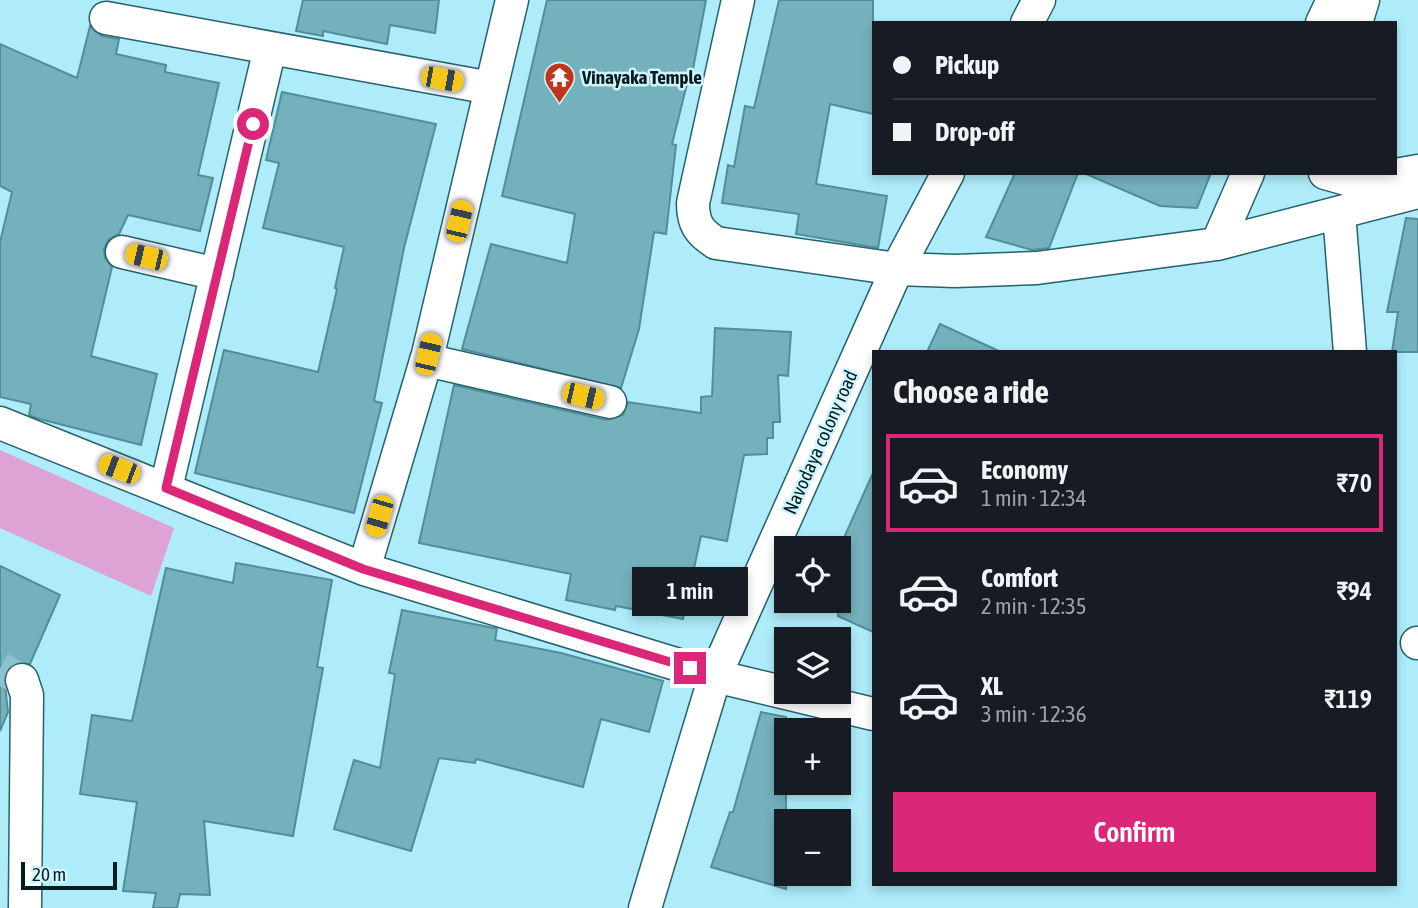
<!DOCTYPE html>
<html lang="en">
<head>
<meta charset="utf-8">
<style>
  :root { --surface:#171b24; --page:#242831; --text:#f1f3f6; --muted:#9ea1a6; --line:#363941; --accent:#db2777 }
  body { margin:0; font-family:"Asap Condensed",sans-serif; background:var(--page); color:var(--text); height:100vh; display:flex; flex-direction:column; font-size:26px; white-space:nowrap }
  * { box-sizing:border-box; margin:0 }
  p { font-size:23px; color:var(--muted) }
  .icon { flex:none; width:38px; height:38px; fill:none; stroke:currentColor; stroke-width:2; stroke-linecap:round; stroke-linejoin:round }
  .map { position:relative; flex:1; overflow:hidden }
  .panel { position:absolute; left:872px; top:350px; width:525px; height:536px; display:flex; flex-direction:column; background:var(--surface); border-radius:0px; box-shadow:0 4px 10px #0003 }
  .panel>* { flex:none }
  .banner { position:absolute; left:872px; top:21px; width:525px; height:154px; border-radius:0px; box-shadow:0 4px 10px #0003; display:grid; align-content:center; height:154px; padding:0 21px; background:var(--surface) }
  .tools { position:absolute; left:774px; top:536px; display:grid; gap:14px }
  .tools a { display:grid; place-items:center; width:77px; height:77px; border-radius:0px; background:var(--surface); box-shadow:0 4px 10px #0003; font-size:35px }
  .scale { position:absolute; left:21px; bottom:18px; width:96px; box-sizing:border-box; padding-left:7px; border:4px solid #041d21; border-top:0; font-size:19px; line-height:24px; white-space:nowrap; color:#041d21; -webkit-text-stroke:5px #d0f5fc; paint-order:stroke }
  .end { position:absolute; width:32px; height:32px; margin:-16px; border:9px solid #db2777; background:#fff; box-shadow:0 0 0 4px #fff }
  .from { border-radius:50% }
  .bubble { position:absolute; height:49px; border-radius:0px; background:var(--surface); box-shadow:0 4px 10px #0003; font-size:23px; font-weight:600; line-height:49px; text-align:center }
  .car { position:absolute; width:21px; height:42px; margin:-21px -10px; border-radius:9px; box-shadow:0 0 5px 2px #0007; background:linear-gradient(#f5c518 24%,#345 0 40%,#f5c518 0 76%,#345 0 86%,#f5c518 0) }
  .banner b { display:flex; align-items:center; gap:24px; height:66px; font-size:26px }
  .banner b+b { border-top:2px solid var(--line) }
  .banner i { width:18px; height:18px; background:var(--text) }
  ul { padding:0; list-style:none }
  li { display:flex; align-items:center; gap:21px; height:98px; margin:0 14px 10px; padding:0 7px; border:4px solid transparent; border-radius:0px }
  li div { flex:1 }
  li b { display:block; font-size:26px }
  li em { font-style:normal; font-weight:600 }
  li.on { border-color:var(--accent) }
  li>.icon { width:63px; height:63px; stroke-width:1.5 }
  h2 { padding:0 21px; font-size:32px; line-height:84px }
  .button { display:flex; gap:14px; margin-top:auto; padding:14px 21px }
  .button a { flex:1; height:80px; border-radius:0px; background:var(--accent); color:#fff; font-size:28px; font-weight:600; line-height:80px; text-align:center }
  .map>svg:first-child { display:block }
  .green { fill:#dda3d4 }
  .building { fill:#75b1bd; stroke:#528e99; stroke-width:2 }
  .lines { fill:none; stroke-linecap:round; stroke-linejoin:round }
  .minor-tunnel { stroke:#8cc3ce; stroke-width:32; stroke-dasharray:32 16; stroke-linecap:butt }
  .minor-casing { stroke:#24626d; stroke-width:35 }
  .minor { stroke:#fff; stroke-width:32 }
  .route { stroke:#db2777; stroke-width:9 }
  .labels { text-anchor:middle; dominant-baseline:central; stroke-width:5; stroke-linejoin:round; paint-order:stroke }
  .poi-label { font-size:19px; font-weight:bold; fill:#041d21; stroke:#d0f5fc; text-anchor:start }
  .street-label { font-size:19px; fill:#041d21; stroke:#d0f5fc }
</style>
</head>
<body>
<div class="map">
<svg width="1418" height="908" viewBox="0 0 1418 908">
  <rect width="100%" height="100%" fill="#aeecf9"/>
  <path class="green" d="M0 450 174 528 151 596 0 528Z"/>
  <path class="building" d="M303 0H439L435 33 390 25 387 44 323 31V36L296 31Z
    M547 0H706L693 69 691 68 672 144 676 145 666 234 654 232 639 329 621 388 462 349 491 244 567 263 575 214 502 196Z
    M779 0H873V114L830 104 816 184 887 196 878 248 796 234 799 214 722 203 728 165 734 167 745 106 754 108Z
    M90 26 102 36 119 39 116 54 166 65 165 72 219 83 198 175 213 178 200 231 128 215 119 234 109 239 104 249 105 258 112 267 91 356 157 374 141 445 36 418 29 415 31 404 0 397V242L12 192 0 186V44L77 78Z
    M282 92 436 124 404 248 374 401 382 403 354 513 195 473 224 350 318 372 337 289 335 288 344 247 263 228 279 163 266 160Z
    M1015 173H1078L1049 248 1032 250 986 237Z
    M1084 173H1211L1197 208 1160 206Z
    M1406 218 1418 219V352H1392L1398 312H1387Z
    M940 324 1001 352H927Z
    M715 328 791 332 788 376 778 375 780 422H773V438H767V454L744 455 727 541 701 536 683 619 616 606 615 610 566 600 571 574 419 543 454 385 606 420 623 415 628 402 701 413V397L712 396Z
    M873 473V632L838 616V551Z
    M236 563 332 580 317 667 323 668 293 836 204 821 210 895 180 894 177 908H153L156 893 123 891 137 802 80 794 92 715 132 721 166 568 233 583Z
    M0 566 60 595 30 664 16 663 4 676 8 712 0 731Z
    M402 610 494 628 497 629 495 640 561 653 663 681 649 732 601 719 583 787 476 759 475 763 439 758 411 851 334 829 354 760 380 768 395 674 389 673Z
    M761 712 786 717V889L711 867 730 812H733Z"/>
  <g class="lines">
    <path class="minor-tunnel" d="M0 668 22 680"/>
    <defs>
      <path id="minor" d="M738 0 693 203C693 224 699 232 716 243L897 269 955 271 1037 268 1217 244 1418 192
        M106 18 491 88
        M1027 23 1039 0
        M1322 23 1333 0
        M1356 23 1363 0
        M1325 173 1357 182 1418 171
        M1339 213 1350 352
        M1217 244 1248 173
        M122 252 217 274
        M426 360 610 402
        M0 423 364 569 715 676 873 714
        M166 488 270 48
        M364 569 428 354 512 0
        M1417 643H1418
        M22 680 27 695 25 908
        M645 908 715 676 897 269 948 173"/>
    </defs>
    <use href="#minor" class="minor-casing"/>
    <use href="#minor" class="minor"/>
  </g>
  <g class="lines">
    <path class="route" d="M253 124 166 488 363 569 690 668"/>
  </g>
  <defs>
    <symbol id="temple-pin" viewBox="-11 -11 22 30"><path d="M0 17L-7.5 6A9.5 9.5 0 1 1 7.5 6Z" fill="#c1351f" stroke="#d0f5fc"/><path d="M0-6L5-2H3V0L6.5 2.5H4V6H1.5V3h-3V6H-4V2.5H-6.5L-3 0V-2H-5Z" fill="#fff"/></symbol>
  </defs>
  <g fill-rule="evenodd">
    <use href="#temple-pin" x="542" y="60" width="35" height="47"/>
  </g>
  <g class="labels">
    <g class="poi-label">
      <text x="582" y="77">Vinayaka Temple</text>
    </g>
    <g class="street-label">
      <text transform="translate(820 442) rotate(-66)">Navodaya colony road</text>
    </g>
  </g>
</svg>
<div class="tools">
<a><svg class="icon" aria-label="locate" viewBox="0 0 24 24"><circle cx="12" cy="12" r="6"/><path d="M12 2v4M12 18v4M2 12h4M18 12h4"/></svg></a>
<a><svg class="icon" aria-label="layers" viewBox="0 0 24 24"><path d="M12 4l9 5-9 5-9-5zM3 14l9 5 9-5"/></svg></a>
<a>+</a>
<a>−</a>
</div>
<div class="scale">20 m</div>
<i class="end from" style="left:253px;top:124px"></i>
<i class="end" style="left:690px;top:668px"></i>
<div class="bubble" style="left:632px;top:567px;width:116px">1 min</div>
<i class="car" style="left:442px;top:79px;rotate:100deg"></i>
<i class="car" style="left:459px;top:221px;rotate:13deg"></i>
<i class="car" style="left:146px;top:257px;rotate:283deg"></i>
<i class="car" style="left:428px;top:354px;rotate:13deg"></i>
<i class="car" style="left:583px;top:396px;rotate:103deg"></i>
<i class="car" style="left:119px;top:469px;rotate:291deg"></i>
<i class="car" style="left:379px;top:516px;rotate:196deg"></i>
<div class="banner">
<b><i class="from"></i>Pickup</b>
<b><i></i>Drop-off</b>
</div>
<section class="panel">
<h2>Choose a ride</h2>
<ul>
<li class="on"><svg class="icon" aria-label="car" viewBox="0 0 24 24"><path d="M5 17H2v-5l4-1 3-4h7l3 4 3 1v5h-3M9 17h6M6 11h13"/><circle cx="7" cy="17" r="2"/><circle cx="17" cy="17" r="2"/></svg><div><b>Economy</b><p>1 min · 12:34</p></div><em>₹70</em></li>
<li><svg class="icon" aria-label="car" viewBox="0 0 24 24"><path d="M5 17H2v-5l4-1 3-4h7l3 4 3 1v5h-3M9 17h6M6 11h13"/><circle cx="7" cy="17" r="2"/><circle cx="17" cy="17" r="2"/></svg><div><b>Comfort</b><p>2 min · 12:35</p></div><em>₹94</em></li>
<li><svg class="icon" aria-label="car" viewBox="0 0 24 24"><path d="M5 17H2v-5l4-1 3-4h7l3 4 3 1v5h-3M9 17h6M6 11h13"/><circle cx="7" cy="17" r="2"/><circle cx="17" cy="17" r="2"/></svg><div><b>XL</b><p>3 min · 12:36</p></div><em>₹119</em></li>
</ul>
<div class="button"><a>Confirm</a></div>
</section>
</div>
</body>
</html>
